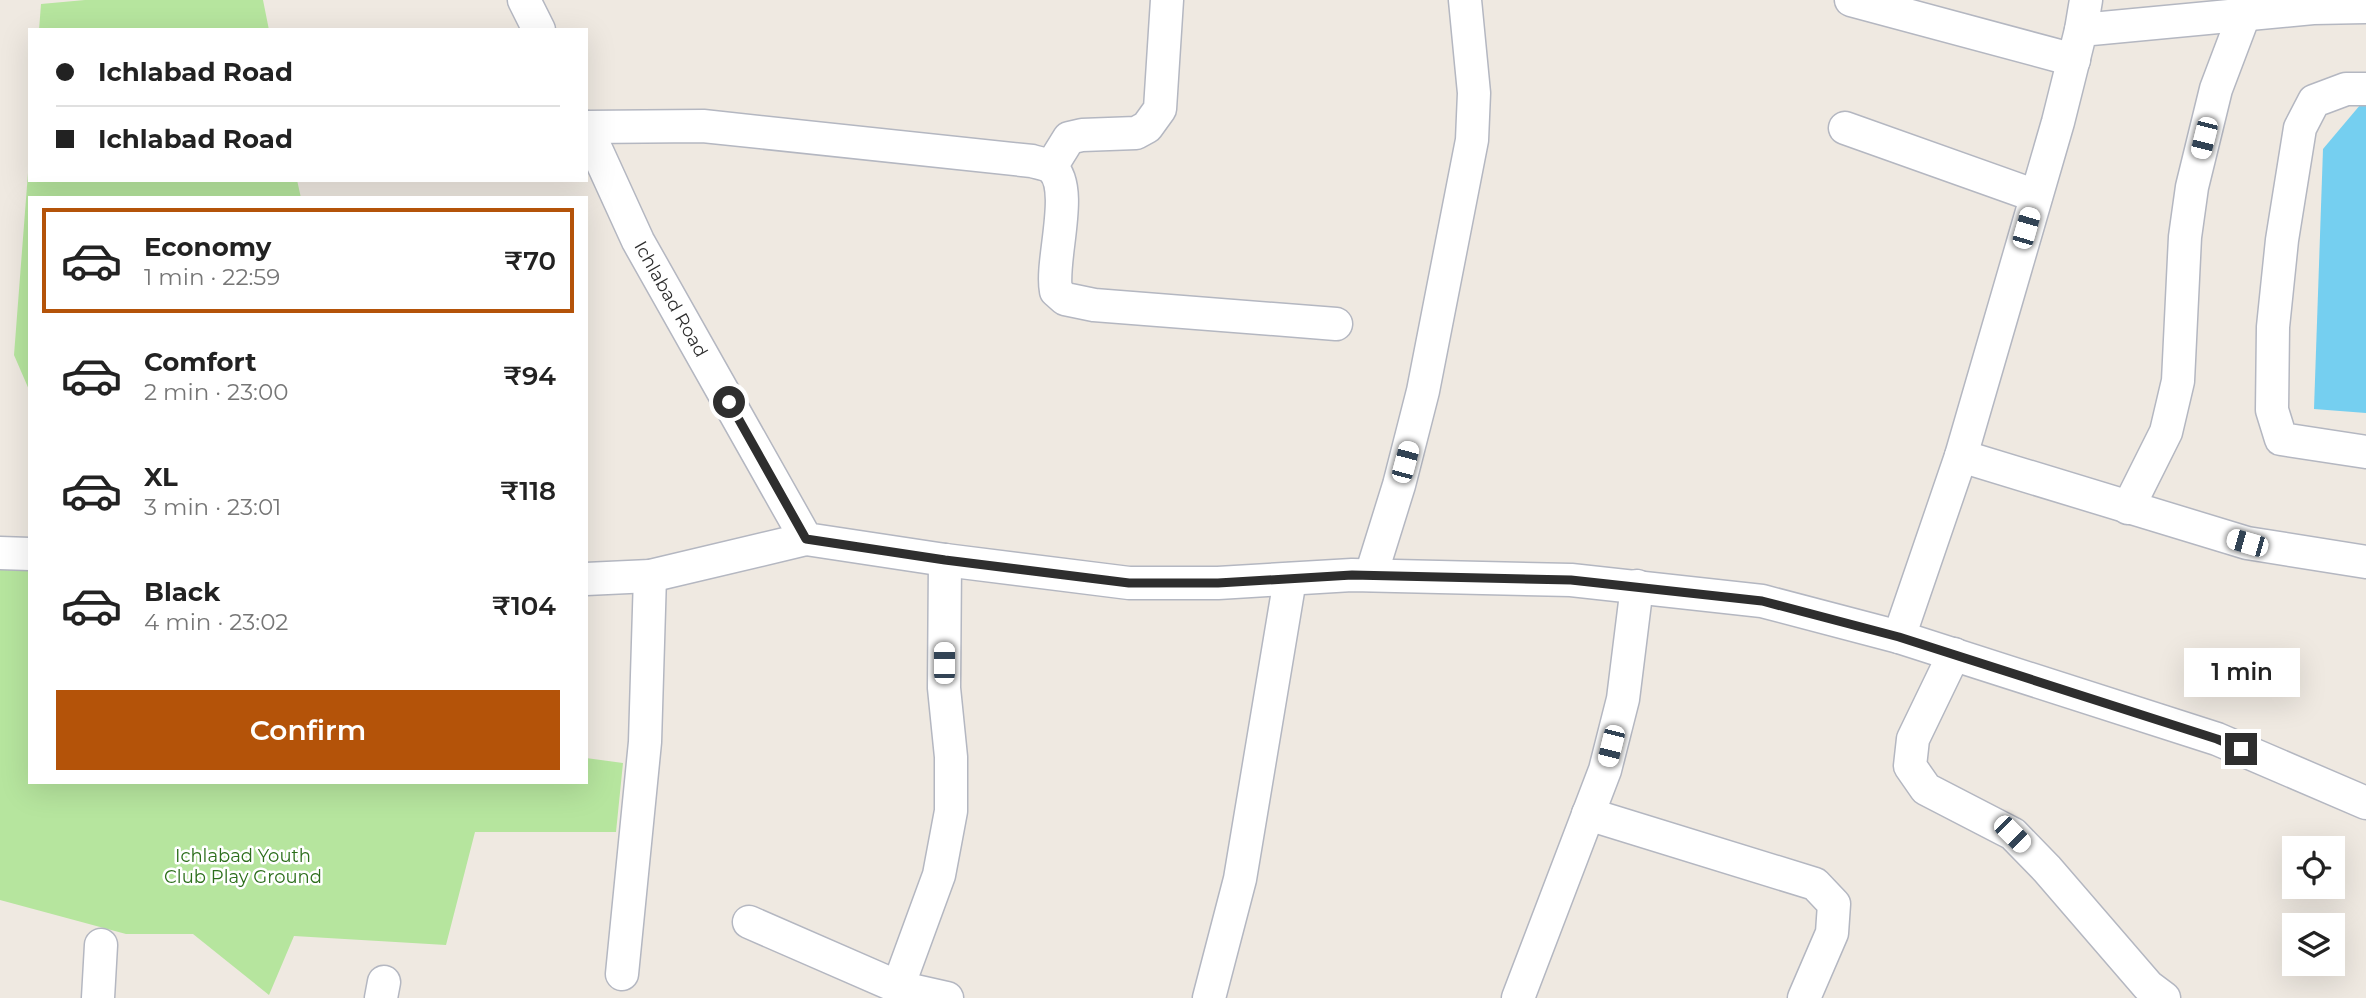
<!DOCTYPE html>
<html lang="en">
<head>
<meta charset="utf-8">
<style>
  :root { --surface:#fff; --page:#f2f2f2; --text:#222; --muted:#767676; --line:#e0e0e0; --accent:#b45309 }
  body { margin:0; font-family:Montserrat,sans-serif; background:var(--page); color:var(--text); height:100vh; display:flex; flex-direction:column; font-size:26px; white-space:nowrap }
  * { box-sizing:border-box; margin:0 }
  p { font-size:23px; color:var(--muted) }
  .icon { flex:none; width:38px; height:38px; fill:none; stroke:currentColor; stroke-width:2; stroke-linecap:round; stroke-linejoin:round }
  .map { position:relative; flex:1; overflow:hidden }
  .drawer { position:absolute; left:28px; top:196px; width:560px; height:588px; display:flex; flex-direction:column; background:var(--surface); border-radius:0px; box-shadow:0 7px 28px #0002 }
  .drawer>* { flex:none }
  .top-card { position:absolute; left:28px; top:28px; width:560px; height:154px; border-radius:0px; box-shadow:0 7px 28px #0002; display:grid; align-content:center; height:154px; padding:0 28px; background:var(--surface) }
  .fabs { position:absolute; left:2282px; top:836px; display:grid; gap:14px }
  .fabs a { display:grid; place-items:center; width:63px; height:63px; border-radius:0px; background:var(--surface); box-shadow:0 7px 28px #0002; font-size:35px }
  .end { position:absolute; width:32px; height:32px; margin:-16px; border:9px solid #2e2e2e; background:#fff; box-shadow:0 0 0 4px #fff }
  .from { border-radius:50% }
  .bubble { position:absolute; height:49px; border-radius:0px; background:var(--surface); box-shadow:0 7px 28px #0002; font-size:23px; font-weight:600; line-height:49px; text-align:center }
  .car { position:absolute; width:21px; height:42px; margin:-21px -10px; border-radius:9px; box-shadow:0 0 5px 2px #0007; background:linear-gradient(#fff 24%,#345 0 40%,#fff 0 76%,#345 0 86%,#fff 0) }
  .top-card b { display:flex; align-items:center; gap:24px; height:66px; font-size:26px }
  .top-card b+b { border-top:2px solid var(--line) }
  .top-card i { width:18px; height:18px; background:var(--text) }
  ul { padding:12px 0 0; list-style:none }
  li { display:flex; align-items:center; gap:21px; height:105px; margin:0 14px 10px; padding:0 14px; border:4px solid transparent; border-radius:0px }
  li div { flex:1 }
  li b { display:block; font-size:26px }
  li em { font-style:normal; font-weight:600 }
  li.current { border-color:var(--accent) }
  li>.icon { width:63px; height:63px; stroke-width:1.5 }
  .action { display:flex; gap:14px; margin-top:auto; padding:14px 28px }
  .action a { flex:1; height:80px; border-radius:0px; background:var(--accent); color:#fff; font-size:28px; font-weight:600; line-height:80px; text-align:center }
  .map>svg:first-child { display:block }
  .green { fill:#b6e59e }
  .water { fill:#75cff0 }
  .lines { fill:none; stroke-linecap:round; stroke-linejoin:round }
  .street-casing { stroke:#b4b7c1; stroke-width:35 }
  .street { stroke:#fff; stroke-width:32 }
  .route { stroke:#2e2e2e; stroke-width:9 }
  .labels { text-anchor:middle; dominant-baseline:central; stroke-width:5; stroke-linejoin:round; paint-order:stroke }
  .street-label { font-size:18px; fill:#2e2e2e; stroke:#fff }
  .park-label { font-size:18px; fill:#2c6e1b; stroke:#fff }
</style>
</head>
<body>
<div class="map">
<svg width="2366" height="998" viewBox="0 0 2366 998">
  <rect width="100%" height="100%" fill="#efe9e1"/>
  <path class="green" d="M85 0H263L269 30H39L41 4Z
    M30 147V180H297L301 198H30V392L14 355Z
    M0 563 30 565V782H586V758L623 763 616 832H475L446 945 294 936 269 995 193 934H126L0 900Z"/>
  <path class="water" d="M2366 98V413L2314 409 2323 149Z"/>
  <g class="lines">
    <defs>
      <g id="street">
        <path d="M524 0 539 30"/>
        <path d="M1851 0 2074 60"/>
        <path d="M2081 30 2086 0"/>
        <path d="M2366 89H2346L2314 101 2300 128 2282 240 2273 327 2272 410 2281 439 2366 452"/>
        <path id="s1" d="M586 127 638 241 806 539 945 560 1129 583H1218L1352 575 1571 580 1762 601 1899 637 2217 739 2366 803"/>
        <path d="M586 127 703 126 1032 161C1038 163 1048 164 1052 168 1075 189 1050 261 1056 291L1065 299 1094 305 1336 324"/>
        <path d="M1845 128 2036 196"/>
        <path d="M1051 167 1069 138 1082 135 1136 133 1147 127 1160 109 1167 0"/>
        <path d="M1961 456 2247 543 2366 562"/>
        <path d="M2128 508 2166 432 2178 381 2185 237 2192 187 2216 89 2244 15"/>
        <path d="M0 553 30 554"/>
        <path d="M1371 575 1399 485 1423 391 1472 140 1474 93 1465 0"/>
        <path d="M586 579 650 576 806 539"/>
        <path d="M1899 637 1961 456 2058 122 2081 30 2313 8 2366 7"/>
        <path d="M1954 654 1913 739 1910 766 1926 789 2013 834 2047 869 2148 986 2164 998"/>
        <path d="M1588 814 1815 884 1834 904 1832 933 1804 998"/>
        <path d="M749 922 898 987 947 998"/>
        <path d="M622 974 645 742 650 576"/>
        <path d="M898 987 939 875 951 811V757L944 688 945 560"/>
        <path d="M98 998 101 945"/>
        <path d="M381 998 384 982"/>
        <path d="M1209 998 1240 879 1290 579"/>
        <path d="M1518 998 1605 770 1623 699 1637 586"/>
      </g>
    </defs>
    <use href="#street" class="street-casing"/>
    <use href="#street" class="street"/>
  </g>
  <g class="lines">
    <path class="route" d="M729 402 806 539 945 560 1129 583H1218L1352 575 1571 580 1762 601 1899 637 2217 739 2241 749"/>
  </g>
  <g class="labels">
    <g class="street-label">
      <text stroke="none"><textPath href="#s1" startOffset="192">Ichlabad Road</textPath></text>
    </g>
    <g class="park-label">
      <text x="243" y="856">Ichlabad Youth<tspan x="243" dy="21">Club Play Ground</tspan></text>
    </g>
  </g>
</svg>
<div class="fabs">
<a><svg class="icon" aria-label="locate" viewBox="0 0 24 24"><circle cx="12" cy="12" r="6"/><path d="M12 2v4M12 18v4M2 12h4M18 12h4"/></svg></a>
<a><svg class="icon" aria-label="layers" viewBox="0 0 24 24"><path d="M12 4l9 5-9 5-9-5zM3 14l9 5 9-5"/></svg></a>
</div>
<i class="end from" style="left:729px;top:402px"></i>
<i class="end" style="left:2241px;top:749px"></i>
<div class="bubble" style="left:2184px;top:648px;width:116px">1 min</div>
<i class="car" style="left:2204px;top:138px;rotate:194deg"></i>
<i class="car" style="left:2026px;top:228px;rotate:16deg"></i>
<i class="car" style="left:1405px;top:462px;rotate:15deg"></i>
<i class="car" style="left:2247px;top:543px;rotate:286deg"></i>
<i class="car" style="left:944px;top:663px;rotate:0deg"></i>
<i class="car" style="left:1611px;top:746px;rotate:194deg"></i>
<i class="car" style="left:2012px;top:834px;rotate:135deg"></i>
<div class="top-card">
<b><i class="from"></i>Ichlabad Road</b>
<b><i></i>Ichlabad Road</b>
</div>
<section class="drawer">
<ul>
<li class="current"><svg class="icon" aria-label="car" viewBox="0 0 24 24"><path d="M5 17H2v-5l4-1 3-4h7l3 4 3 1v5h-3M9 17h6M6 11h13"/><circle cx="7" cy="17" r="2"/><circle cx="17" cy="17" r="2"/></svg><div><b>Economy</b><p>1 min · 22:59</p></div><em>₹70</em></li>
<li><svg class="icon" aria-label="car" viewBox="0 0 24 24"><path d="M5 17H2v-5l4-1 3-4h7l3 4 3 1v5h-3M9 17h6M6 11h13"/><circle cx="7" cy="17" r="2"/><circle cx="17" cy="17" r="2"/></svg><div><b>Comfort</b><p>2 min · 23:00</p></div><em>₹94</em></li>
<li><svg class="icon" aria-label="car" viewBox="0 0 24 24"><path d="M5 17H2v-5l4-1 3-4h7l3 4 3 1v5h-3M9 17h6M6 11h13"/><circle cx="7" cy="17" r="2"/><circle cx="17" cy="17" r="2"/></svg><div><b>XL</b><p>3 min · 23:01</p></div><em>₹118</em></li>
<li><svg class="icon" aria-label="car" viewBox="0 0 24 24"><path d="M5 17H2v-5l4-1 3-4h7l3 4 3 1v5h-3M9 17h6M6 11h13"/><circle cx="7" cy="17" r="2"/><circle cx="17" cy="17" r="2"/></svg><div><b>Black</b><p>4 min · 23:02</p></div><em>₹104</em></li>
</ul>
<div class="action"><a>Confirm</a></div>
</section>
</div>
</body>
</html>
